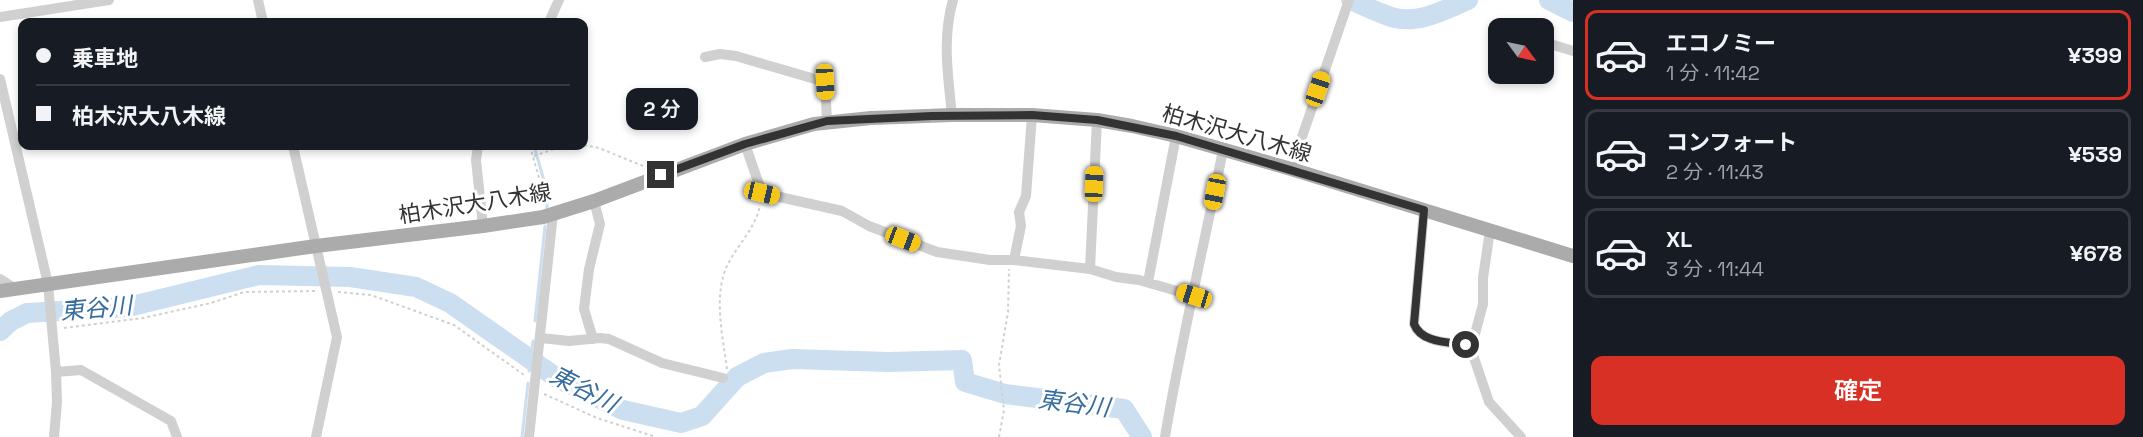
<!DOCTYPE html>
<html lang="ja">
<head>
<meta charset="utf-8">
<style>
  :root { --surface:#171b24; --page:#242831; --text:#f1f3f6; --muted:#9ea1a6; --line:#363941; --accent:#d93025 }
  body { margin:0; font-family:"Space Grotesk","Noto Sans JP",sans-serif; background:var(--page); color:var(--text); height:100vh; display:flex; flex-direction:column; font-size:22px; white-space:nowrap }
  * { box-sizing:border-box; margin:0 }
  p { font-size:20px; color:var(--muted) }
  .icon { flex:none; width:33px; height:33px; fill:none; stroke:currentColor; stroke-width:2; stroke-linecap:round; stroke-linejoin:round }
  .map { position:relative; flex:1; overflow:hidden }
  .sheet { display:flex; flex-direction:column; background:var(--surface); width:570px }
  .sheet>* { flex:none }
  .banner { position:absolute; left:18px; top:18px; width:570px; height:132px; border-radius:12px; box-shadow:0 3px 9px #0003; display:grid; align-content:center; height:132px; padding:0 18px; background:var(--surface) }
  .needle { width:39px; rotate:123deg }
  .tools { position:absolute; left:1488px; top:18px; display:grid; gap:12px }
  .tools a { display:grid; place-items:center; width:66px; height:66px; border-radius:12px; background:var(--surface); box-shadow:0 3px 9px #0003; font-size:30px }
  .end { position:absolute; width:27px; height:27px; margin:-14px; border:8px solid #333; background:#fff; box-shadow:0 0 0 3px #fff }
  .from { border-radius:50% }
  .bubble { position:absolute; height:42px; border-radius:12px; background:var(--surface); box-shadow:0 3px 9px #0003; font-size:20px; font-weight:600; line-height:42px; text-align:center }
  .car { position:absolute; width:18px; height:36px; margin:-18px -9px; border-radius:8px; box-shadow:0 0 4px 2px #0007; background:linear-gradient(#f5c518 24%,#345 0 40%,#f5c518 0 76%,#345 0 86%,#f5c518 0) }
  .banner b { display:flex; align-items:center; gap:21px; height:57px; font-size:22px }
  .banner b+b { border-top:2px solid var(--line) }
  .banner i { width:15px; height:15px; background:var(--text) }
  ul { padding:10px 0 0; list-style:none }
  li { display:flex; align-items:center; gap:18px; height:90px; margin:0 12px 9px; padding:0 6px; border:3px solid var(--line); border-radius:12px }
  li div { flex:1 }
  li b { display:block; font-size:22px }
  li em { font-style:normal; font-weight:600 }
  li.on { border-color:var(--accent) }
  li>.icon { width:54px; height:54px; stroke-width:1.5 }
  .cta { display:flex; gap:12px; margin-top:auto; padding:12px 18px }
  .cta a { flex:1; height:69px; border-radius:12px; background:var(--accent); color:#fff; font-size:24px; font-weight:600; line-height:69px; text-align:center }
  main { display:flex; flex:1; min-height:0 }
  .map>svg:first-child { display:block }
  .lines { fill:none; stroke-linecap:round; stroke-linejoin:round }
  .stream { stroke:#ccdff1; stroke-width:3 }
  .river { stroke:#ccdff1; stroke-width:20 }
  .path { stroke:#d0d0d0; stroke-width:2; stroke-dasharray:3 3; stroke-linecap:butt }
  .minor { stroke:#d0d0d0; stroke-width:10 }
  .major { stroke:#ababab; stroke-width:14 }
  .route { stroke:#333; stroke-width:8 }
  .labels { text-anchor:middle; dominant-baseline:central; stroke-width:6; stroke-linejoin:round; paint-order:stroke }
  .street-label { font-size:22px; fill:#333; stroke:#fff }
  .water-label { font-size:24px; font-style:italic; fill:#376d9e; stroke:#fff }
</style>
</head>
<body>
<main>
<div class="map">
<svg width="1573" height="437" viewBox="0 0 1573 437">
  <rect width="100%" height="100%" fill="#fff"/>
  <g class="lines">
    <path class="stream" d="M534 146 547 191V209
      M535 321 545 226
      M529 371 533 341
      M522 437 528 383"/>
    <path class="river" d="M1351 0C1365 6 1380 14 1395 18 1420 24 1446 9 1468 0
      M1549 0 1573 12
      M0 331 11 321 27 313 128 307 259 275 350 277 416 287 450 303 557 378 623 410 681 423 702 416 737 377 764 363 792 359 888 362 962 360 965 382 1005 394 1124 409 1142 437"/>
    <path class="path" d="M584 145 599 148 648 168
      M530 146 541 185 543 204
      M564 146H578
      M534 156 563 146
      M338 292 371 295 454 325 524 375
      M64 328 143 318 211 303 244 292 315 291
      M727 369C723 338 713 296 727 266 737 245 756 228 760 205
      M544 394 597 418 656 437
      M999 437 1004 410 999 365 1008 312 1009 269"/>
    <path class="minor" d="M258 0 263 22
      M0 17 109 0
      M549 22 559 0
      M1544 42 1573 51
      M705 57 720 54 736 56 825 82 827 121
      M0 79 48 284 56 372 57 402 54 437
      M952 115C948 76 942 38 953 0
      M745 144 762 193 842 211 869 226 937 252 990 260H1014L1090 269 1116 277 1139 280 1194 296
      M293 146 337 337 316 437
      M478 146 476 160 483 226
      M1291 169 1349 0
      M1424 210 1414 324C1421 343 1449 342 1466 345L1471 349 1489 402 1521 437
      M1014 260 1021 226 1019 212 1026 196 1032 115
      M1090 269 1097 120
      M0 279 14 288
      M1148 282 1176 136
      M541 338 569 341 600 338 609 339 662 363 723 378
      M593 339 584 309 589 269 600 224 594 201
      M1471 349 1483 304V278L1490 230
      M56 372 81 370 171 421 177 437
      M529 437 553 214
      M1165 437C1181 341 1204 246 1223 150"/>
    <path class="major" d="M0 291 316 246 483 226 543 217 594 201 745 144 814 124 871 118 952 115H1032L1097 120 1132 126 1176 136 1291 169 1573 256"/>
  </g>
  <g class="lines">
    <path class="route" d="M661 175 745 144 827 121 932 116 1032 115 1097 120 1176 136 1424 210 1414 324C1421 343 1449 342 1466 345"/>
  </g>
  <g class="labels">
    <g class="street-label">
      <text transform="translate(1237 133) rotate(16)">柏木沢大八木線</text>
      <text transform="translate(475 203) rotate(-9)">柏木沢大八木線</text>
    </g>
    <g class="water-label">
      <text transform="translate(96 308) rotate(-5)">東谷川</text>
      <text transform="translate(584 389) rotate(27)">東谷川</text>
      <text transform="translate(1074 403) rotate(7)">東谷川</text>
    </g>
  </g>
</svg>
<div class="tools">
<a><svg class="needle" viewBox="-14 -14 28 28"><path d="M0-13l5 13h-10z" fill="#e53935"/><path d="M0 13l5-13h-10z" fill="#9ea1a6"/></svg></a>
</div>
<i class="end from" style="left:1466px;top:345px"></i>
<i class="end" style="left:661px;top:175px"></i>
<div class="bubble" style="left:626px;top:88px;width:72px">2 分</div>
<i class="car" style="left:825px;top:82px;rotate:177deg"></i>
<i class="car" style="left:1318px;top:89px;rotate:19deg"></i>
<i class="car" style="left:1094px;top:184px;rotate:2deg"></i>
<i class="car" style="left:1215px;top:192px;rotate:191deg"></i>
<i class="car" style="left:762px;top:193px;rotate:103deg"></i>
<i class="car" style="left:903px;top:239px;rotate:111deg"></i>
<i class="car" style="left:1194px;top:296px;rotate:287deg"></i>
<div class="banner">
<b><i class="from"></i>乗車地</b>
<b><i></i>柏木沢大八木線</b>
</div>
</div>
<section class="sheet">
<ul>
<li class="on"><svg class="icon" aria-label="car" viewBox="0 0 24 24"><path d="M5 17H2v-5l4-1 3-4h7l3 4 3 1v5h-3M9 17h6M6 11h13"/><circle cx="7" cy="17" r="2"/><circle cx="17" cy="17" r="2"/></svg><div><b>エコノミー</b><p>1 分 · 11:42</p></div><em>¥399</em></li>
<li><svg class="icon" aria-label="car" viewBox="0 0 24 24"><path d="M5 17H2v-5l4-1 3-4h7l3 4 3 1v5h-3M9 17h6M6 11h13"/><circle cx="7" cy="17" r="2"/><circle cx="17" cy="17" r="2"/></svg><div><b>コンフォート</b><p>2 分 · 11:43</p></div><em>¥539</em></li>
<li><svg class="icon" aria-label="car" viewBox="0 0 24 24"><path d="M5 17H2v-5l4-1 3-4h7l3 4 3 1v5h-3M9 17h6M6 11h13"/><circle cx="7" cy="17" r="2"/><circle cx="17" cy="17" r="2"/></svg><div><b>XL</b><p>3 分 · 11:44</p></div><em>¥678</em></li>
</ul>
<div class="cta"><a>確定</a></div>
</section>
</main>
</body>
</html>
